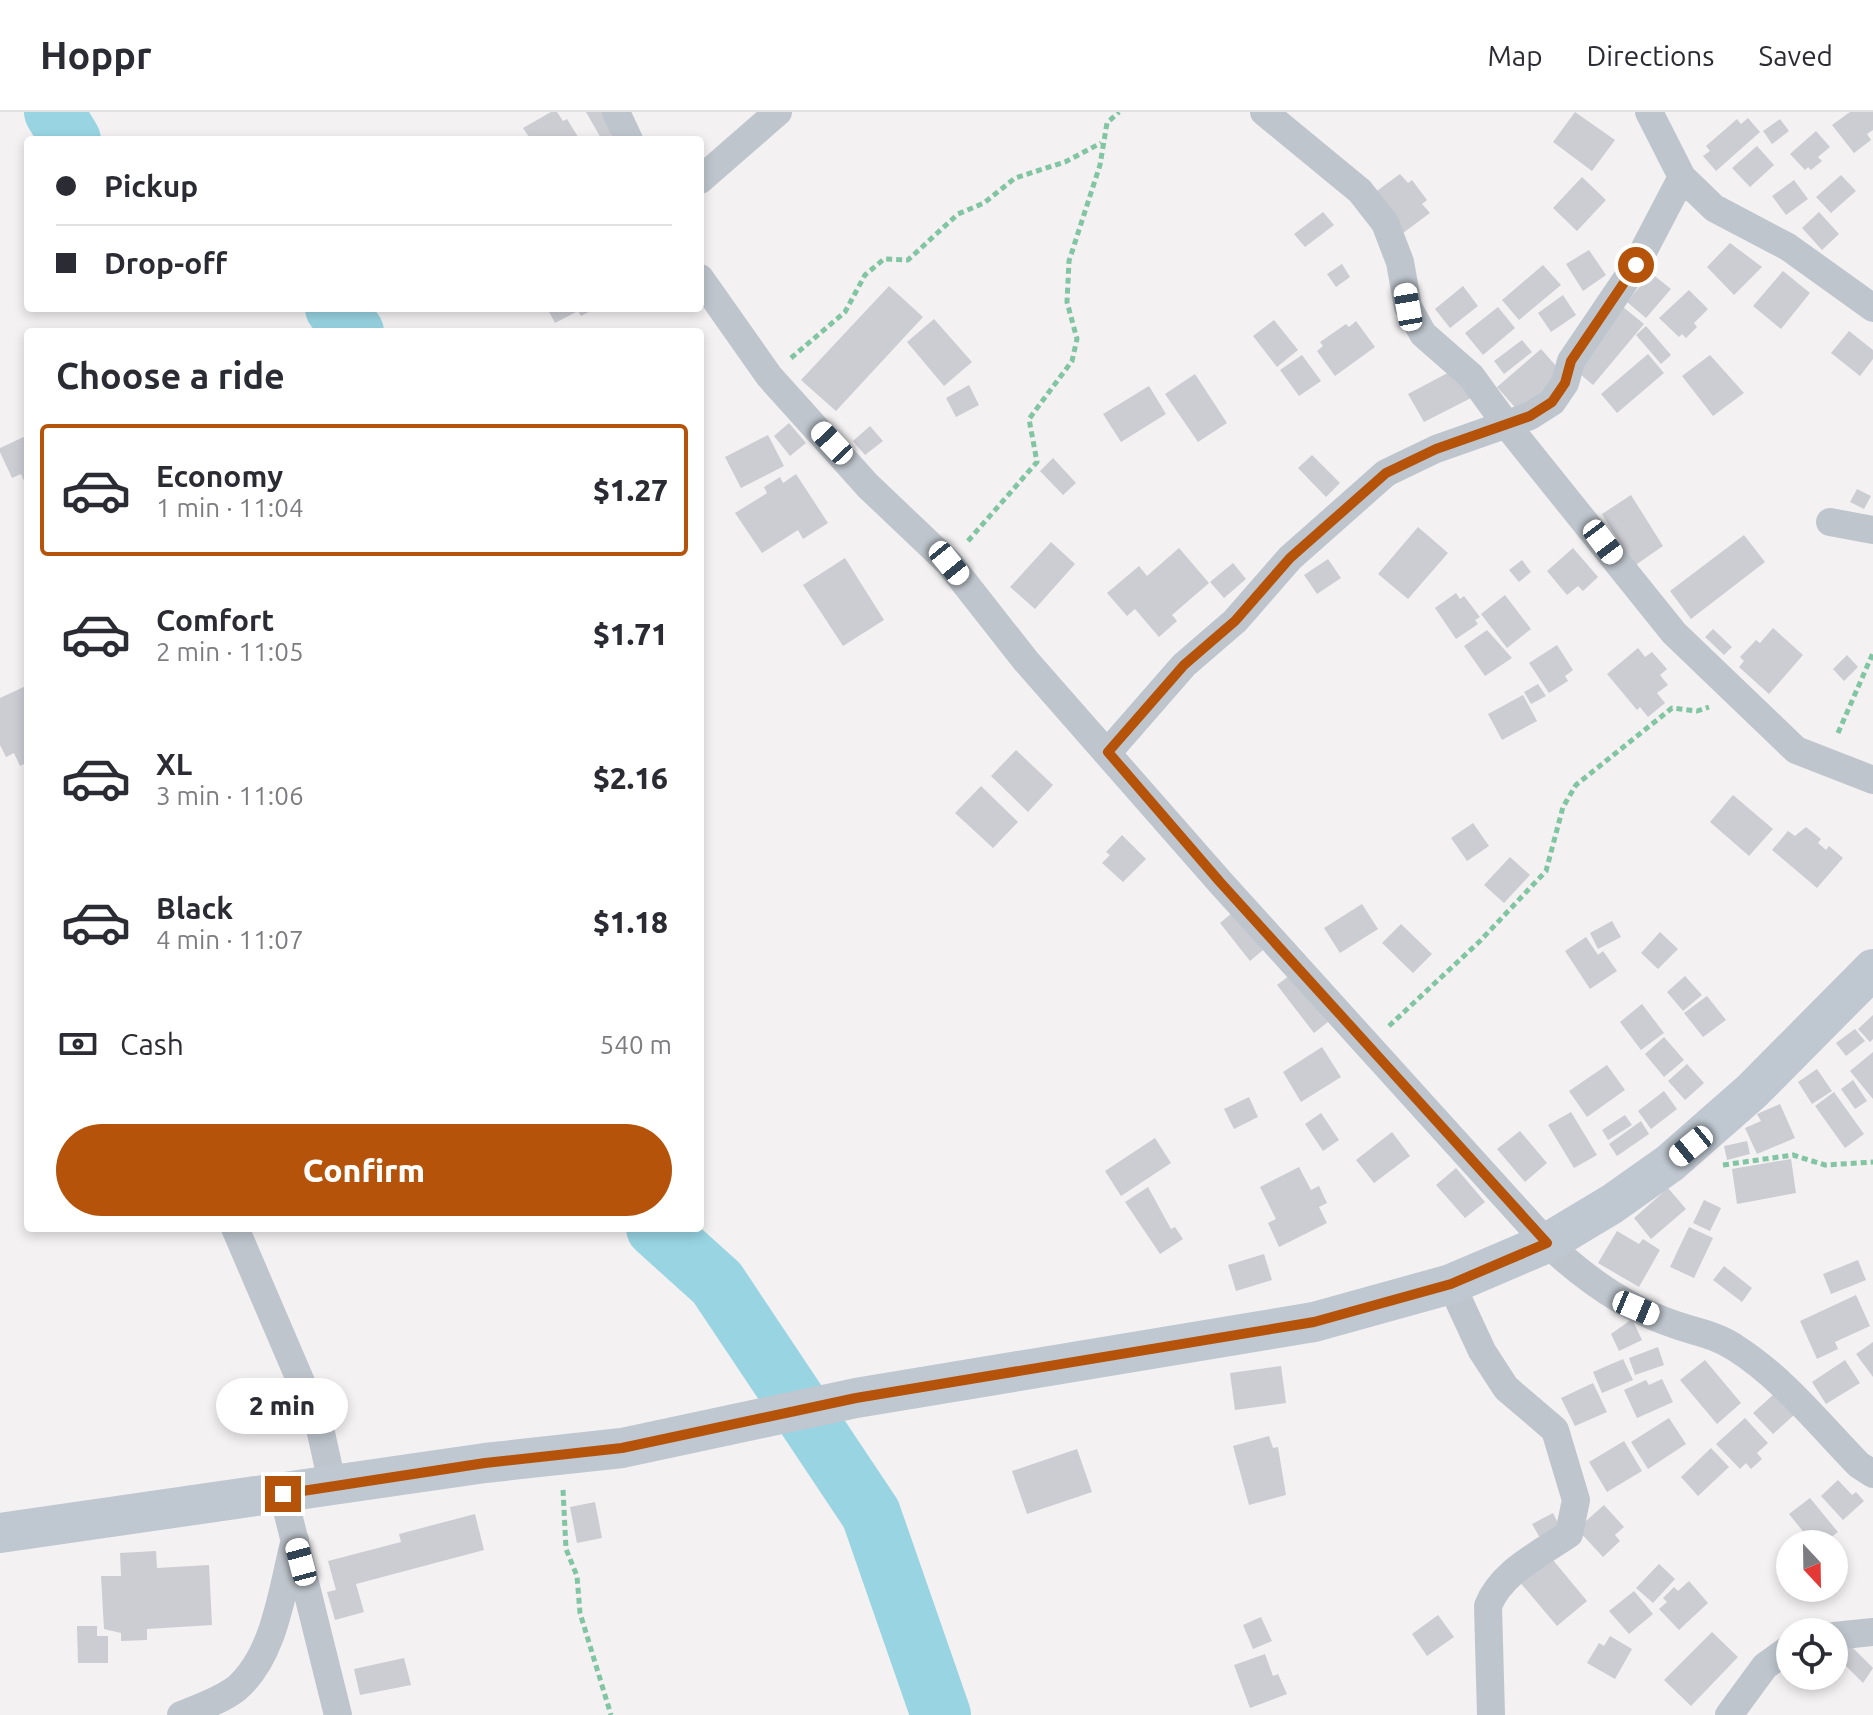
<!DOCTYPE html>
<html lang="en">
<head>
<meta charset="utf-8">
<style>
  :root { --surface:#fff; --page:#f7f7f7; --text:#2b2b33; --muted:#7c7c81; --line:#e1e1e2; --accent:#b45309 }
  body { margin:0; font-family:Ubuntu,sans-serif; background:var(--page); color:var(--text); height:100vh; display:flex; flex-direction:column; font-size:30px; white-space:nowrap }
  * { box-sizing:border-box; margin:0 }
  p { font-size:26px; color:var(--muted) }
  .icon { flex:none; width:44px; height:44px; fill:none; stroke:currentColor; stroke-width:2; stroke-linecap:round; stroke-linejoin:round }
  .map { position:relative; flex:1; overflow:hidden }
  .sheet { position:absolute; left:24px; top:216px; width:680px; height:904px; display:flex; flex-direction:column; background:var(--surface); border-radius:8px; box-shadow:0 4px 12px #0003 }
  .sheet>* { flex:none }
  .guide { position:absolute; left:24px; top:24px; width:680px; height:176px; border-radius:8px; box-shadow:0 4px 12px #0003; display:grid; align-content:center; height:176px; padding:0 32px; background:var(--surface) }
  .needle { width:52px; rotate:158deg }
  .controls { position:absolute; left:1776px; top:1418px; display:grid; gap:16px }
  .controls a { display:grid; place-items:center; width:72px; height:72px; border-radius:50%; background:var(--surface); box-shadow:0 4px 12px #0003; font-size:40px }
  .end { position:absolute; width:36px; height:36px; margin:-18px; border:10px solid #b45309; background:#fff; box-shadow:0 0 0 4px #fff }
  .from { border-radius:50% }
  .bubble { position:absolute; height:56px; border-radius:28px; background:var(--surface); box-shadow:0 4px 12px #0003; font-size:26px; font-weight:800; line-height:56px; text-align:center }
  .car { position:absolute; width:24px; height:48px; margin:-24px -12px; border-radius:10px; box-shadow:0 0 6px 2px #0007; background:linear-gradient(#fff 24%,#345 0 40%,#fff 0 76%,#345 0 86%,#fff 0) }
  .guide b { display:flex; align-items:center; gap:28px; height:76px; font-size:30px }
  .guide b+b { border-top:2px solid var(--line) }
  .guide i { width:20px; height:20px; background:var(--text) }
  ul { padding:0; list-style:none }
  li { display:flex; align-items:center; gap:24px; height:132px; margin:0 16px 12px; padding:0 16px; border:4px solid transparent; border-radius:8px }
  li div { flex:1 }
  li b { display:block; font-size:30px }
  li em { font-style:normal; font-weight:800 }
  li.current { border-color:var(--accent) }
  li>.icon { width:72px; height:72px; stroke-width:1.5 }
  h2 { padding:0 32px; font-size:36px; line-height:96px }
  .pay { display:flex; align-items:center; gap:20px; height:88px; padding:0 32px; font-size:30px }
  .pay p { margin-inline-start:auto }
  .action { display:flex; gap:16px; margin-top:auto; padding:16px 32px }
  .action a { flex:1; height:92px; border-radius:48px; background:var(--accent); color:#fff; font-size:32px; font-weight:800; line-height:92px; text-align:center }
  header { display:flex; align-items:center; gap:48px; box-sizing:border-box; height:112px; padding:0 40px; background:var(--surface); border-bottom:2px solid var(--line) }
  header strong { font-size:38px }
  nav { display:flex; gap:44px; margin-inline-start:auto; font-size:28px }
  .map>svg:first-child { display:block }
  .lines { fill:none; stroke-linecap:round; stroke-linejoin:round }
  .river { stroke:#98d4e2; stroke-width:60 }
  .building { fill:#cbcdd3 }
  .path { stroke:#81c5a2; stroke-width:5; stroke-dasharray:6 4; stroke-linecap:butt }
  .street { stroke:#bec5cc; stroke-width:28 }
  .secondary { stroke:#bfc7d0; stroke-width:40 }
  .route { stroke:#b45309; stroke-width:10 }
</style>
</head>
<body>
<header>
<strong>Hoppr</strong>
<nav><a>Map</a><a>Directions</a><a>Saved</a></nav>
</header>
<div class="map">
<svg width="1873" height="1603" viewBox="0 0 1873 1603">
  <rect width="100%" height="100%" fill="#f3f1f1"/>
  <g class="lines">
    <path class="river" d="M54 0 71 28
      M335 196 354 220
      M656 1116 717 1171 871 1402 941 1603"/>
  </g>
  <path class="building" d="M551 0H557L563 9 567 7 580 28H531L523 16Z
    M586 0H604L616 21 602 28Z
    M1575 0 1615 28 1592 59 1553 30Z
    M1850 0H1873V18L1867 22 1871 28 1854 41 1832 13Z
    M1748 6 1760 20 1716 59 1703 44 1710 39 1706 34 1737 7 1741 12Z
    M1780 7 1789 19 1772 32 1763 19Z
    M1816 19 1830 35 1818 45 1822 49 1811 58 1808 55 1805 58 1790 42Z
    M1757 34 1774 53 1750 75 1732 56Z
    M1400 62 1408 71 1412 68 1427 88 1422 92 1430 101 1403 121 1374 81Z
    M1841 63 1856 79 1831 101 1816 85Z
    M1582 65 1606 88 1577 119 1553 96Z
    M1794 68 1808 87 1786 103 1772 84Z
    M1323 100 1334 113 1305 135 1294 122Z
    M1819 100 1839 122 1822 138 1802 116Z
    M1730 131 1762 155 1734 183 1707 155Z
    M1589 138 1606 163 1583 179 1566 152Z
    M1342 152 1350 165 1336 175 1327 162Z
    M1543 153 1561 173 1519 208 1502 188Z
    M1783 159 1810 181 1781 217 1753 194Z
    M1651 161 1671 177 1646 206 1627 190Z
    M889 174 923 205 836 299 801 268Z
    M1463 174 1478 194 1450 216 1435 197Z
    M1689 178 1708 197 1694 211 1697 215 1686 226 1682 222 1679 225 1659 206Z
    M1563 183 1576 203 1551 220 1538 201Z
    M1498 195 1515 216 1483 243 1465 221Z
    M1623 195 1644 212 1593 273 1573 256Z
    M547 196H596L581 204 578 199 555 211Z
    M934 207 972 250 944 274 907 230Z
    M1274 208 1298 238 1277 255 1253 224Z
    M1356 209 1375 235 1335 264 1317 239 1323 234 1320 230 1346 212 1349 215Z
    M1646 214 1671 243 1661 252 1636 223Z
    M1849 219 1873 238V247L1860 264 1831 241Z
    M1522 228 1532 240 1504 262 1494 249Z
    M1541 237 1564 263 1520 301 1497 275Z
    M1648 242 1664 261 1617 301 1601 282Z
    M1302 243 1321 269 1299 284 1280 258Z
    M1710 243 1744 281 1713 304 1682 264Z
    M1457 256 1473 285 1424 310 1408 282Z
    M1195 262 1227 311 1198 330 1165 282Z
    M969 273 979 293 956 305 946 286Z
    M1149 274 1166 302 1121 330 1103 302Z
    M789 311 806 331 790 344 774 324Z
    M870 314 883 329 865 343 853 329Z
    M28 323V378L21 362 12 366 0 340V336Z
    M768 323 784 354 741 376 725 345Z
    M1312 343 1340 371 1326 385 1298 356Z
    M1053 346 1076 371 1063 383 1040 359Z
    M796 362 828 411 803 427 798 418 762 441 735 401 767 381 764 375 780 365 783 371Z
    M1857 377 1871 384 1864 397 1850 390Z
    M1631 383 1663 434 1634 454 1602 402Z
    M1418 415 1448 441 1408 487 1378 462Z
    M1744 423 1765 450 1691 507 1670 479Z
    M1051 430 1075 452 1035 497 1010 475Z
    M1179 436 1209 471 1172 503 1177 509 1159 525 1135 497 1127 504 1107 481 1139 454 1147 464Z
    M1573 436 1598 465 1583 479 1578 474 1567 483 1547 459Z
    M845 446 884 508 843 534 803 473Z
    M1328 447 1341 466 1317 482 1304 463Z
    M1522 448 1531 460 1519 470 1509 458Z
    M1233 451 1246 467 1224 486 1210 470Z
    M1456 481 1460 487 1464 484 1480 505 1475 508 1478 512 1456 527 1435 496Z
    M1505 483 1531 517 1507 536 1481 502Z
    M1773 516 1803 543 1769 582 1739 555 1744 549 1740 545 1756 528 1760 531Z
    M1713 517 1732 535 1724 543 1705 525Z
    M1487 518 1512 546 1485 564 1464 534Z
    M1557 533 1573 558 1565 564 1568 569 1549 581 1529 551Z
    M1638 536 1645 545 1652 540 1667 557 1660 563 1668 573 1657 581 1665 591 1648 605 1640 595 1637 598 1607 562Z
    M1847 543 1858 555 1844 569 1833 557Z
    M1538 572 1546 584 1531 592 1524 580Z
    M28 573V650L20 654 14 641 6 645 0 633V586Z
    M1523 583 1537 609 1502 628 1488 602Z
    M1016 638 1053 673 1028 700 991 664Z
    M981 674 1018 710 993 736 955 701Z
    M1733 683 1773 717 1749 744 1710 710Z
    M1473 711 1489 734 1467 749 1451 726Z
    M1806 715 1821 727 1818 731 1826 738 1829 734 1843 746 1817 776 1772 738 1788 719 1795 724Z
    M1122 723 1146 747 1123 770 1102 751 1110 743 1106 740Z
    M1510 745 1530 763 1504 791 1484 773Z
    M1362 792 1378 817 1340 841 1324 816Z
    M1232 801 1263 838 1250 849 1220 811Z
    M1612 809 1621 825 1598 837 1590 821Z
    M1401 812 1432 842 1413 861 1382 831Z
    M1660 820 1678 837 1658 857 1641 841Z
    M1586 825 1598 843 1603 839 1617 859 1590 877 1565 839Z
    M1290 863 1328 910 1314 921 1277 873Z
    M1685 864 1702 883 1683 899 1667 880Z
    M1707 884 1726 908 1703 925 1684 901Z
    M1642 892 1664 921 1641 938 1620 910Z
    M1873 903V927L1870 930 1858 917Z
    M1855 917 1865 929 1846 944 1836 931Z
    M1664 925 1684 948 1664 965 1645 942Z
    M1322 935 1341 965 1301 990 1283 960Z
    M1873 940V987L1850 959Z
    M1687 952 1704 971 1685 988 1668 969Z
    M1607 953 1625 978 1587 1005 1569 979Z
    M1817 957 1832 979 1812 992 1798 970Z
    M1853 968 1867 989 1855 997 1841 977Z
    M1664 979 1677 997 1651 1017 1638 999Z
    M1834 980 1864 1022 1845 1036 1815 994Z
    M1249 985 1258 1005 1234 1017 1224 997Z
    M1780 992 1795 1026 1757 1042 1745 1016 1761 1009 1757 1002Z
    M1571 1000 1597 1043 1574 1056 1548 1013Z
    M1321 1001 1339 1028 1323 1039 1305 1012Z
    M1625 1003 1632 1013 1608 1028 1602 1018Z
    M1641 1009 1649 1022 1617 1044 1609 1032Z
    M1520 1019 1547 1051 1525 1070 1497 1037Z
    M1392 1020 1410 1044 1374 1071 1356 1048Z
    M1155 1026 1171 1051 1121 1084 1105 1059Z
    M1747 1029 1750 1042 1727 1048 1724 1034Z
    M1791 1047 1796 1081 1737 1092 1732 1057Z
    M1299 1055 1311 1078 1319 1074 1327 1091 1319 1095 1327 1111 1279 1135 1268 1111 1276 1107 1260 1075Z
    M1456 1056 1485 1090 1465 1106 1436 1073Z
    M1148 1075 1171 1117 1175 1115 1183 1127 1160 1142 1125 1090Z
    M1668 1076 1686 1097 1651 1127 1634 1106Z
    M1704 1088 1721 1096 1710 1119 1693 1111Z
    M1689 1115 1713 1126 1694 1166 1670 1155Z
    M1617 1119 1639 1132 1643 1127 1660 1138 1639 1175 1598 1151Z
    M1264 1142 1272 1168 1236 1179 1228 1153Z
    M1858 1148 1866 1168 1831 1182 1823 1162Z
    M1724 1154 1752 1176 1742 1190 1713 1168Z
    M1856 1183 1870 1214 1835 1230 1838 1237 1817 1247 1800 1209Z
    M1632 1207 1642 1228 1619 1239 1611 1222Z
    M1873 1230V1265L1856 1242Z
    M1658 1235 1664 1253 1635 1263 1629 1246Z
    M1623 1247 1633 1268 1602 1281 1593 1260Z
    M1705 1248 1741 1291 1717 1312 1680 1268Z
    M1845 1248 1860 1271 1826 1292 1812 1270Z
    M1281 1254 1286 1291 1235 1298 1230 1261Z
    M1662 1267 1673 1290 1637 1306 1624 1278 1646 1268 1649 1273Z
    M1593 1271 1607 1300 1575 1314 1561 1286Z
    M1774 1282 1794 1303 1773 1322 1753 1301Z
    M1669 1306 1686 1332 1648 1357 1631 1330Z
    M1745 1306 1768 1331 1757 1341 1762 1347 1751 1357 1746 1351 1740 1357 1716 1332Z
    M1269 1324 1273 1336 1278 1335 1286 1383 1249 1393 1233 1334Z
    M1624 1329 1642 1359 1607 1380 1589 1350Z
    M1711 1336 1729 1355 1698 1384 1681 1365Z
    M1077 1337 1092 1380 1027 1402 1012 1359Z
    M1838 1368 1852 1383 1856 1380 1864 1389 1843 1408 1821 1384Z
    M1810 1386 1838 1420 1822 1432H1813L1789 1402Z
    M595 1390 602 1426 577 1431 570 1395Z
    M1604 1393 1624 1415 1615 1423 1620 1429 1603 1445 1577 1417Z
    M1553 1401 1560 1415 1540 1426 1532 1412Z
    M475 1402 484 1438 356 1472 364 1500 335 1508 327 1480 336 1478 328 1449 401 1430 399 1422Z
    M156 1439 157 1456 209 1453 212 1513 147 1517V1528L121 1529V1521L104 1517 101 1464H121L120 1441Z
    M1548 1442 1587 1489 1557 1514 1518 1468Z
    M1659 1452 1675 1467 1653 1491 1636 1476Z
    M1689 1469 1708 1491 1679 1518 1659 1497 1667 1490 1663 1486 1674 1475 1678 1479Z
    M1634 1479 1653 1502 1629 1522 1609 1499Z
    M1438 1503 1454 1525 1427 1544 1412 1522Z
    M1261 1505 1272 1529 1253 1537 1243 1513Z
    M77 1514H97V1524H108V1551H78Z
    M1712 1520 1738 1545 1691 1594 1664 1568Z
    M1610 1524 1632 1537 1615 1567 1587 1551 1599 1531 1604 1534Z
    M1847 1530 1873 1556 1863 1571 1834 1542Z
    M1265 1542 1273 1564 1278 1562 1287 1582 1250 1596 1234 1553Z
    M404 1546 411 1573 360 1583 354 1557Z"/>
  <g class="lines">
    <path class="path" d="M791 246 845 200 865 163 884 147 908 148 958 102 984 91 1015 66 1065 50 1101 31
      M968 429 1037 350 1029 307 1072 249 1077 227 1067 190 1069 149 1100 53 1107 11 1119 0
      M1838 621 1873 541
      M1389 914 1480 829 1546 759 1563 695 1576 673 1672 596 1697 599 1709 595
      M1723 1053 1793 1043 1825 1053 1873 1050
      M563 1378 566 1437 577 1464 580 1501 611 1603"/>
    <path class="street" d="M616 0 629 28
      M1264 0 1360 79 1385 111 1400 150 1408 195 1423 222 1471 264 1506 312 1674 521 1796 638 1873 668
      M1649 0 1682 65 1714 96 1788 135 1873 196
      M700 68 778 0
      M700 166 769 264 868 374 949 451 1026 549 1220 770 1547 1131C1585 1167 1627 1197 1676 1213 1696 1220 1716 1223 1734 1235 1782 1265 1820 1313 1859 1353L1873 1362
      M1830 410 1873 418
      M1108 640 1184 553 1235 509 1290 446 1386 361 1436 337 1530 304 1552 290 1565 271 1571 249 1636 153 1682 65
      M235 1116 319 1312 333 1375
      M1451 1172 1482 1239 1506 1276 1555 1318 1576 1388 1569 1422C1540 1442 1501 1460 1488 1494L1491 1603
      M283 1382 338 1603
      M1834 1524 1873 1520
      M181 1603C199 1596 222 1588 237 1576 276 1542 282 1476 295 1428
      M1729 1603 1765 1554 1790 1536"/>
    <path class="secondary" d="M0 1421 485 1351 622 1336 856 1286 1314 1210 1451 1172 1547 1131 1612 1092 1670 1051 1752 979 1873 857"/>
  </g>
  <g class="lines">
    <path class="route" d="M283 1382 485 1351 622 1336 856 1286 1314 1210 1451 1172 1547 1131 1220 770 1108 640 1184 553 1235 509 1290 446 1386 361 1436 337 1530 304 1552 290 1565 271 1571 249 1636 153"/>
  </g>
</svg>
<div class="controls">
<a><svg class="needle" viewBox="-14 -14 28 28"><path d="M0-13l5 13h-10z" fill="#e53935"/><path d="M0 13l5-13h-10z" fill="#7c7c81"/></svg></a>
<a><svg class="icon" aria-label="locate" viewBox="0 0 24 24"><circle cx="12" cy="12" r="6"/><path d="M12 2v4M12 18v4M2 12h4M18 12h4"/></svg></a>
</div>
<i class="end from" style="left:1636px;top:153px"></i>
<i class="end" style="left:283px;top:1382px"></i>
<div class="bubble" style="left:216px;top:1266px;width:132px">2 min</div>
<i class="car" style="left:1408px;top:195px;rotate:350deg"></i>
<i class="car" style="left:832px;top:331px;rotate:317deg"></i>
<i class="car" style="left:1603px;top:430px;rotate:143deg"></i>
<i class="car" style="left:949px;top:451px;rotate:141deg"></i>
<i class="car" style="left:1691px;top:1034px;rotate:231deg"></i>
<i class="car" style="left:1636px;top:1196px;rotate:113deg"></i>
<i class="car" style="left:301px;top:1450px;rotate:345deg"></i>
<div class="guide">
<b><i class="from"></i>Pickup</b>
<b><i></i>Drop-off</b>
</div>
<section class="sheet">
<h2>Choose a ride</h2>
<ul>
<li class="current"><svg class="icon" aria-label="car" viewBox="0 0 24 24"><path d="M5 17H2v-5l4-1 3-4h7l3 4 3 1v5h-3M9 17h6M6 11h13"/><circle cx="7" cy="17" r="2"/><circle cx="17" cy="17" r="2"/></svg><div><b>Economy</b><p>1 min · 11:04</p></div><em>$1.27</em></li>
<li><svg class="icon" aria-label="car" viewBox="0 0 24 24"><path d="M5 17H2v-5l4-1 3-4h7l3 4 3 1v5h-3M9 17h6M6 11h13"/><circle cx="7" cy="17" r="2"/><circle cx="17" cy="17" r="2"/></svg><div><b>Comfort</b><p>2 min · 11:05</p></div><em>$1.71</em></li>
<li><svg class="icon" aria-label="car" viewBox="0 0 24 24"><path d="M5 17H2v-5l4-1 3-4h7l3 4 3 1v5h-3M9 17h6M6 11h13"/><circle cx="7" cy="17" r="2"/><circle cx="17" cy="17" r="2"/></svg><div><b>XL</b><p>3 min · 11:06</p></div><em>$2.16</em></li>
<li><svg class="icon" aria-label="car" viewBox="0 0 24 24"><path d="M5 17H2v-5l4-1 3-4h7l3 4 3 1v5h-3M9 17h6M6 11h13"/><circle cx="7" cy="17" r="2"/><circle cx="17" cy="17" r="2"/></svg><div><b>Black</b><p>4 min · 11:07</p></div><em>$1.18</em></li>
</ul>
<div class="pay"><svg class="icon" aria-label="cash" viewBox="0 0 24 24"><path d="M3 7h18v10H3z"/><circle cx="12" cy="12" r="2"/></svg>Cash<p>540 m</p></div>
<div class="action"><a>Confirm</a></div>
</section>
</div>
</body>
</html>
